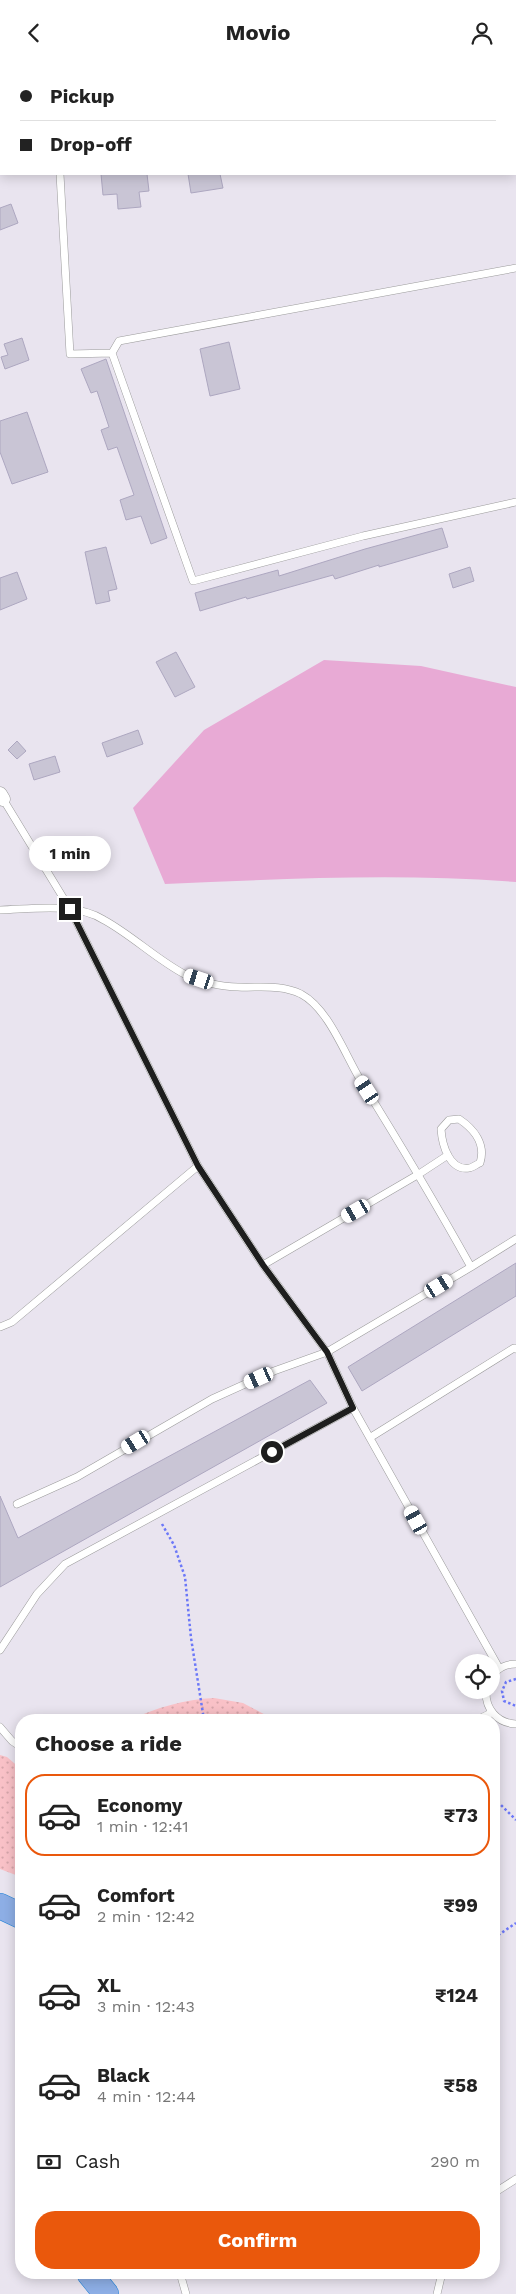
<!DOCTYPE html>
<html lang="en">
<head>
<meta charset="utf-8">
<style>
  :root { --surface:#fff; --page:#f2f2f2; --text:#222; --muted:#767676; --line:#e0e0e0; --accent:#ea580c }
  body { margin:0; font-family:"Work Sans",sans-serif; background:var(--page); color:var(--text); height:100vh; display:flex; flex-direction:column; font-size:19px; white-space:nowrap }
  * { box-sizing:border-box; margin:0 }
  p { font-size:16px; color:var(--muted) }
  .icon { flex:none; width:28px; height:28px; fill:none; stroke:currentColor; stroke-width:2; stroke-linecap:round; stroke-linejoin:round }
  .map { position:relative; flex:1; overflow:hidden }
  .sheet { position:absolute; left:15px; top:1649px; width:485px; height:565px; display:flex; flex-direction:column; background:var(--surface); border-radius:20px; box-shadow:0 2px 12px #0003 }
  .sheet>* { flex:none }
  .guide { position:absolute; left:0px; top:0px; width:516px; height:110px; box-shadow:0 2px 12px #0003; display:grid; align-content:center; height:110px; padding:0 20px; background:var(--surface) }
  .fabs { position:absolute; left:455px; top:1589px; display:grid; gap:10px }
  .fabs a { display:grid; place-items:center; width:45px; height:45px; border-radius:50%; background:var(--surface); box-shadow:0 2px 12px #0003; font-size:25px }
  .end { position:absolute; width:22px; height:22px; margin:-11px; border:6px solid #1e1e1e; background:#fff; box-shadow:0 0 0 2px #fff }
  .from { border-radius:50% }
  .bubble { position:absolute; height:35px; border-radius:18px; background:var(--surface); box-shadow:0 2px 12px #0003; font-size:16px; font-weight:700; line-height:35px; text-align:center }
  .car { position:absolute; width:15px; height:30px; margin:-15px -8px; border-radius:6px; box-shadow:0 0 4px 1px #0007; background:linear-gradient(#fff 24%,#345 0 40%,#fff 0 76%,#345 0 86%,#fff 0) }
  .guide b { display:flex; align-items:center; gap:18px; height:48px; font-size:19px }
  .guide b+b { border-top:1px solid var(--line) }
  .guide i { width:12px; height:12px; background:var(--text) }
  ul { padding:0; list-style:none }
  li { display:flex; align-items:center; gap:15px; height:82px; margin:0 10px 8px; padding:0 10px; border:2px solid transparent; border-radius:20px }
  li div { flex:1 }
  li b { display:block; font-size:19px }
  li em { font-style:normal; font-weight:700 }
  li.active { border-color:var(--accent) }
  li>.icon { width:45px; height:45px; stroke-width:1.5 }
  h2 { padding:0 20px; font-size:22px; line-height:60px }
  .pay { display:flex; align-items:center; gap:12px; height:55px; padding:0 20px; font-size:19px }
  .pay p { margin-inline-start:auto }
  .primary-button { display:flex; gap:10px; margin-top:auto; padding:10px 20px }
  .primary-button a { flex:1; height:58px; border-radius:20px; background:var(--accent); color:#fff; font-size:20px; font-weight:700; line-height:58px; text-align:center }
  header { display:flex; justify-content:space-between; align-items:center; height:65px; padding:0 20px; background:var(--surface); font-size:22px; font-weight:700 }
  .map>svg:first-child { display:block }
  .grass { fill:#e8aad5 }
  .park { fill:url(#park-dots) }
  .building { fill:#c9c5d5; stroke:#ada7c0 }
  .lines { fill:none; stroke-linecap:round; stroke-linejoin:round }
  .lane-casing { stroke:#9b9b9b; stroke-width:8 }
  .street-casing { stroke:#9b9b9b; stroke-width:15 }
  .secondary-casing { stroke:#6b0674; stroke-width:20 }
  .highway-casing { stroke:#2685d8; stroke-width:26 }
  .path { stroke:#6c78f8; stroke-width:2.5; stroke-dasharray:2.5 2.5; stroke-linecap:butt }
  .lane { stroke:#fff; stroke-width:7 }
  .street { stroke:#fff; stroke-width:14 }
  .secondary { stroke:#f0b8f9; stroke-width:19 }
  .highway { stroke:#8daee5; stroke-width:25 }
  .route { stroke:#1e1e1e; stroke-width:6 }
</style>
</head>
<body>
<header><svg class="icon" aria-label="back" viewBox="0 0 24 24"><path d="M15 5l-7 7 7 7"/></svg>Movio<svg class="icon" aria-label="person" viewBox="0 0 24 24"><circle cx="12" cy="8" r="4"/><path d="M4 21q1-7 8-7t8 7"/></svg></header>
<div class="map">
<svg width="516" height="2229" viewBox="0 0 516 2229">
  <defs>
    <pattern id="park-dots" width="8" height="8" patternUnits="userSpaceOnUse" patternTransform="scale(1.25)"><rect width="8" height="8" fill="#f9c1c7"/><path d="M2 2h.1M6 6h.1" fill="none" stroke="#d5a5aa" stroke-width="1.8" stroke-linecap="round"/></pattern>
  </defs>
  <rect width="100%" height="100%" fill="#e9e4ef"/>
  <path class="grass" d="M324 595 421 601 516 622V817C399 808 282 814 165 819L133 743 204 665Z"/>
  <path class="park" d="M214 1633 243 1638 275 1655H129C156 1643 185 1634 214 1633Z
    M0 1690 7 1692 21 1704V1812L0 1804Z"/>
  <path class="building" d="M101 109H147L149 126 139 127 141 142 118 144 117 129 103 130Z
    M188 109H220L223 123 191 128Z
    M11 139 18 158 0 165V143Z
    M22 273 29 295 5 304 1 292 8 290 4 279Z
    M229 277 240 324 210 331 200 284Z
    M106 294 167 473 151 479 141 451 126 455 120 435 134 430 117 382 108 385 101 365 109 362 97 326 91 328 81 304Z
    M27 347 48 407 12 419 0 387V356Z
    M442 463 448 482 379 502V500L335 514 333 510 247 534 246 532 200 546 195 528 278 505 279 511 365 484Z
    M106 482 117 524 108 526 110 536 96 539 85 487Z
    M470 502 474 516 453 523 449 509Z
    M17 507 27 534 0 545V513Z
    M176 587 195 622 175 632 156 597Z
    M138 665 143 679 107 692 102 678Z
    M17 676 26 686 17 694 8 685Z
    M55 691 60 707 34 715 29 699Z
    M516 1198V1231L362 1326 348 1302Z
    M310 1315 327 1338 0 1522V1431L18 1473Z"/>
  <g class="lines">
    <defs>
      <path id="lane" d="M60 109 70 289 112 288 193 516 363 471 516 437
        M112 288 119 276 516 203
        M3 734 70 844 198 1101 263 1200 327 1287 353 1343 499 1603
        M0 845C33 844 75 837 104 855 133 871 157 895 186 910 201 917 222 922 238 922 259 923 281 919 301 929 329 944 345 990 361 1016 399 1077 436 1139 471 1202L327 1287 274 1306 212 1334 77 1412 17 1439
        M459 1054C474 1064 486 1079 480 1098 477 1099 472 1103 469 1103 449 1106 442 1079 441 1064L449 1055Z
        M263 1200 419 1109 448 1090
        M471 1202 516 1174
        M0 1262 12 1257 198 1101
        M371 1372 514 1283 516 1284
        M0 1585 37 1529 65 1499 353 1343
        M491 1611C499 1603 505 1599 516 1599
        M486 1625C485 1644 497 1658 516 1659
        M477 1655 491 1648
        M0 1662 12 1676 21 1682
        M494 2128 516 2114
        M180 2208 186 2229
        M437 2229 442 2208"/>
      <path id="street" d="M0 729 3 734"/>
      <path id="secondary" d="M101 1 108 0
        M0 20 1 19"/>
      <path id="highway" d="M0 1841 21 1851
        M89 2208 106 2229"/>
    </defs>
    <use href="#lane" class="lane-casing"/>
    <use href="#street" class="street-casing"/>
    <use href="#secondary" class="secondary-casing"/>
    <use href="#highway" class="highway-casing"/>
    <path class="path" d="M162 1459 174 1480 185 1512 191 1573 204 1655
      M516 1614 506 1617 502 1626 504 1636 516 1641
      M494 1733 516 1755
      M494 1873 516 1858"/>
    <use href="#lane" class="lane"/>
    <use href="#street" class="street"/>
    <use href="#secondary" class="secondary"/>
    <use href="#highway" class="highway"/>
  </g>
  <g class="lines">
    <path class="route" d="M70 844 198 1101 263 1200 327 1287 353 1343 272 1387"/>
  </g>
</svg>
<div class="fabs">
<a><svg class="icon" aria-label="locate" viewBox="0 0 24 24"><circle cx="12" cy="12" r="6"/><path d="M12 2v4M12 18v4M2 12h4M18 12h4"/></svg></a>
</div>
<i class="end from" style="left:272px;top:1387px"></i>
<i class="end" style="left:70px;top:844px"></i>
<div class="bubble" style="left:29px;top:771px;width:82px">1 min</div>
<i class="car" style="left:199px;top:914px;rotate:288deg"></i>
<i class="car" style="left:367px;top:1025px;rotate:327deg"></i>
<i class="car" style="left:356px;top:1146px;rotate:240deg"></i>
<i class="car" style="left:439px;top:1221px;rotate:59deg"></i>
<i class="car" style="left:259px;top:1313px;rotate:246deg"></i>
<i class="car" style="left:136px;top:1377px;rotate:239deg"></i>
<i class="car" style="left:416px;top:1455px;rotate:331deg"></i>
<div class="guide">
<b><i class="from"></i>Pickup</b>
<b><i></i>Drop-off</b>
</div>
<section class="sheet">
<h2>Choose a ride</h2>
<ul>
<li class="active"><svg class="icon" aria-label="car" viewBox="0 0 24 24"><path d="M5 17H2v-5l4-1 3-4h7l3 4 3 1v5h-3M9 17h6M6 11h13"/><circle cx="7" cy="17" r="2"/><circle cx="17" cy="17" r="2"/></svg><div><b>Economy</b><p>1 min · 12:41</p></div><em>₹73</em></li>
<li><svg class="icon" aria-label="car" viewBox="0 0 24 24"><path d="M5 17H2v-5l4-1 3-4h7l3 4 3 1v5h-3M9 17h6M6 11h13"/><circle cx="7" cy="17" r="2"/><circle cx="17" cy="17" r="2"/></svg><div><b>Comfort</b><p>2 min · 12:42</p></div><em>₹99</em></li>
<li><svg class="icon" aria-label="car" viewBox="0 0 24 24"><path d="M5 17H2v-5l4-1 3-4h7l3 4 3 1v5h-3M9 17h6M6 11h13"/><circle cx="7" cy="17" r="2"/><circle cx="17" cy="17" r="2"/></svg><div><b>XL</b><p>3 min · 12:43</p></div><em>₹124</em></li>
<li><svg class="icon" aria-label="car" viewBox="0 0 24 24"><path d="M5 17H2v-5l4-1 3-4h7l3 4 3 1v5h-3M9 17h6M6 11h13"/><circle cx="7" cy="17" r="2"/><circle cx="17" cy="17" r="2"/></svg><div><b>Black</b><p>4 min · 12:44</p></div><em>₹58</em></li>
</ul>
<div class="pay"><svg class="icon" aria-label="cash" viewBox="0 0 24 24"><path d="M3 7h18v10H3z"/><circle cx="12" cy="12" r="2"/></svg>Cash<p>290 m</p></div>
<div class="primary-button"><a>Confirm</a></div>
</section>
</div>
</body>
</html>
